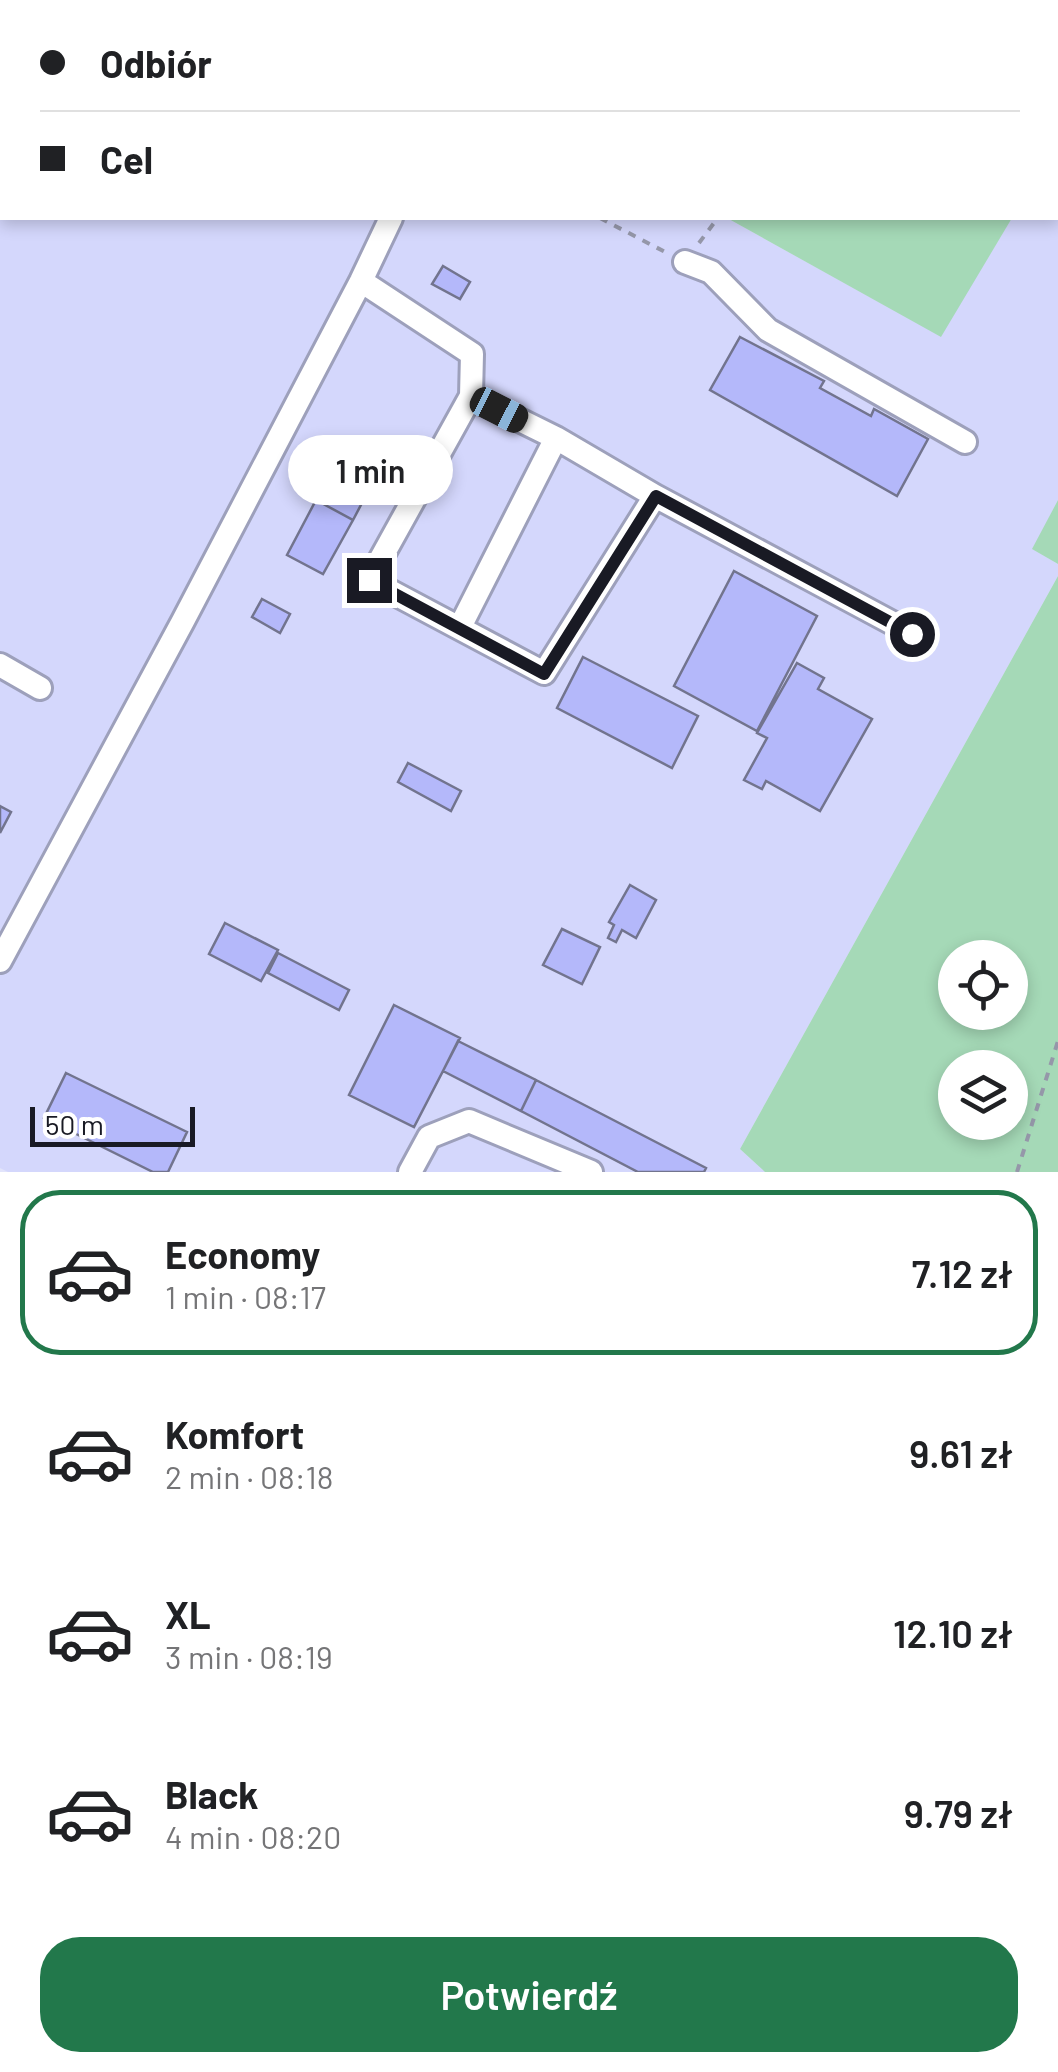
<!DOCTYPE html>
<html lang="pl">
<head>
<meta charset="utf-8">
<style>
  :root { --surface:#fff; --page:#f6f6f6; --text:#202124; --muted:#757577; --line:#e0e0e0; --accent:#22784b }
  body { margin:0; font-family:Barlow,sans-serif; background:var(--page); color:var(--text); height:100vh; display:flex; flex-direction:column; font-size:38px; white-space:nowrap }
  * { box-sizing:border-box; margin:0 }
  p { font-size:32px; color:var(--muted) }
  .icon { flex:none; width:55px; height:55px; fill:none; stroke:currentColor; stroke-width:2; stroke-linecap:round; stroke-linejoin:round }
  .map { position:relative; height:1172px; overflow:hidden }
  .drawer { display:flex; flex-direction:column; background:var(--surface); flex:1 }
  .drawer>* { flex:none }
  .banner { position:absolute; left:0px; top:0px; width:1060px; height:220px; box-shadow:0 5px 15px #0003; display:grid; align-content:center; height:220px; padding:0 40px; background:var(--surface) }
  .fabs { position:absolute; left:938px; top:940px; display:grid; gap:20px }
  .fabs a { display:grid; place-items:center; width:90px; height:90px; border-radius:50%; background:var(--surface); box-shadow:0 5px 15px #0003; font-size:50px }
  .scale { position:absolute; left:30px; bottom:25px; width:165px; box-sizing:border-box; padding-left:10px; border:5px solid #191a24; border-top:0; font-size:28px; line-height:35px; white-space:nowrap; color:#191a24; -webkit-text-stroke:8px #fff; paint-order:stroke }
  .end { position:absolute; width:45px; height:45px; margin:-22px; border:12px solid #191a24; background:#fff; box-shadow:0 0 0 5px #fff }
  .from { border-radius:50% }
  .bubble { position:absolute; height:70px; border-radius:35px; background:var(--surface); box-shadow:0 5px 15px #0003; font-size:32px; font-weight:600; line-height:70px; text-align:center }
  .car { position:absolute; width:30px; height:60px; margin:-30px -15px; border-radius:12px; box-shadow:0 0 8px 2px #0007; background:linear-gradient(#222 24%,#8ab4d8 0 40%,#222 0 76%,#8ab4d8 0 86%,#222 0) }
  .banner b { display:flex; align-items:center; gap:35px; height:95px; font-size:38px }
  .banner b+b { border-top:2px solid var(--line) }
  .banner i { width:25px; height:25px; background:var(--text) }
  ul { padding:18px 0 0; list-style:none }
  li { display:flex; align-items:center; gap:30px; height:165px; margin:0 20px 15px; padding:0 20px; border:5px solid transparent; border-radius:40px }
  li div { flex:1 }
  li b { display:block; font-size:38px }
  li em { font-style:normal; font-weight:600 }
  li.selected { border-color:var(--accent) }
  li>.icon { width:90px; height:90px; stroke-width:1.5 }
  .primary-button { display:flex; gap:20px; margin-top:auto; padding:20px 40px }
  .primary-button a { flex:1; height:115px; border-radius:40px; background:var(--accent); color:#fff; font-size:40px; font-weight:600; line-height:115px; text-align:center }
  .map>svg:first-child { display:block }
  .built { fill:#d4d7fc }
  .green { fill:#a5d9b7; fill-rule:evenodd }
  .building { fill:#b4b8fa; stroke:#72748e; stroke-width:2.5 }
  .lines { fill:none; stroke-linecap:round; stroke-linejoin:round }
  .minor-casing { stroke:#9da0bb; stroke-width:28 }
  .path { stroke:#9597a9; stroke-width:4; stroke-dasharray:8 8; stroke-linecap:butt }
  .minor { stroke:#fff; stroke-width:22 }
  .route { stroke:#191a24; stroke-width:12 }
</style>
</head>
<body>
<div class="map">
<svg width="1058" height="1172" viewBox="0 0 1058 1172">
  <rect width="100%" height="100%" fill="#e2e4fb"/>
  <path class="built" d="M0 0H795L2 2V218H727L940 336 1012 218H1058V140V500L1033 549 1058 564V576L740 1149 765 1172H8L0 1168Z"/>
  <path class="green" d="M795 0H1058V140V2H794Z
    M727 218H1012L941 337Z
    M1058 500V564L1032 549Z
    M1058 576V1172H765L740 1149ZM955 958H1010V1012H955ZM955 1068H1010V1122H955Z"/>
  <path class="building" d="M312 0H362L363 1 317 2Z
    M443 266 470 282 460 299 432 284Z
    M740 337 824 381 820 388 871 416 874 409 928 439 897 496 710 390Z
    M346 448 381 467 353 520 316 500Z
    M316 500 353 520 323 574 287 555Z
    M734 571 817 616 757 731 674 686Z
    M262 599 290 614 280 633 252 617Z
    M583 657 698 716 672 768 557 708Z
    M797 663 824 678 818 689 872 719 820 811 766 781 762 789 744 780 767 738 757 733Z
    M408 763 461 791 451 811 398 782Z
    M0 806 11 812 0 833Z
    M630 885 656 900 636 938 622 930 616 942 608 938 614 925 609 922Z
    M225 923 278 950 261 981 209 954Z
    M562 929 600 947 582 984 543 965Z
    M278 953 349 990 339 1010 268 973Z
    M394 1005 460 1038 414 1127 349 1095Z
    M458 1041 536 1080 521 1111 443 1071Z
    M66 1073 187 1132 168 1172H153L44 1118Z
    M536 1080 706 1168 704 1172H638L521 1111Z"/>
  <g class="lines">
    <defs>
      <path id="minor" d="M402 0 407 2
        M481 2 482 0
        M588 2 589 0
        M739 2 740 0
        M685 262 711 272 768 330 965 442
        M361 281 472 354 471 396 369 580 544 673 655 496 556 438 471 396
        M655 496 913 634
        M460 627 556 438
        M0 665 40 688
        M0 961 183 621 361 281 391 218
        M410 1172 429 1137 469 1121 591 1172"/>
    </defs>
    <use href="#minor" class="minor-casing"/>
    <path class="path" d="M600 218 667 253
      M699 243 717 219
      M1017 1172 1058 1041"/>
    <use href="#minor" class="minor"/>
  </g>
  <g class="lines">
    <path class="route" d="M369 580 544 674 656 496 912 634"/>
  </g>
</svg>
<div class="fabs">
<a><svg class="icon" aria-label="locate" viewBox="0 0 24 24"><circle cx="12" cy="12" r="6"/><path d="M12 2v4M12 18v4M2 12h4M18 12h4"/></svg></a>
<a><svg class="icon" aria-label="layers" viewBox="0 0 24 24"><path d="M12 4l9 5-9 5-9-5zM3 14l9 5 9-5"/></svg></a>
</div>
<div class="scale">50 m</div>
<i class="end from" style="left:912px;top:634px"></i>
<i class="end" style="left:369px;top:580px"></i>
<div class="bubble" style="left:288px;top:435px;width:165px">1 min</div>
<i class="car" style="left:499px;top:410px;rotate:117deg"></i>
<div class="banner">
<b><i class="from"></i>Odbiór</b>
<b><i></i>Cel</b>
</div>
</div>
<section class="drawer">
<ul>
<li class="selected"><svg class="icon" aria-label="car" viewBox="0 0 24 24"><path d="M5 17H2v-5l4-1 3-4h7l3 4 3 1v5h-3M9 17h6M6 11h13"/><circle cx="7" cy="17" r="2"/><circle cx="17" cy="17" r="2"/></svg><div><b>Economy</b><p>1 min · 08:17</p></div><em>7.12 zł</em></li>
<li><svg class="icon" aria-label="car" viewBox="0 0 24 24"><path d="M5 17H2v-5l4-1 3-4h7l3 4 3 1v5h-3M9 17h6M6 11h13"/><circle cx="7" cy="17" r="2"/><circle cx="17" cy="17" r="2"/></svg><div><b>Komfort</b><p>2 min · 08:18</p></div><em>9.61 zł</em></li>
<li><svg class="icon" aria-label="car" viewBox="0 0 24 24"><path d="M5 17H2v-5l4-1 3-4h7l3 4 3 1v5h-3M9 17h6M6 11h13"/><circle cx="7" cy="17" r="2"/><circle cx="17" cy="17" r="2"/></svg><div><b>XL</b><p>3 min · 08:19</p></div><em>12.10 zł</em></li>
<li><svg class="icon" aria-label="car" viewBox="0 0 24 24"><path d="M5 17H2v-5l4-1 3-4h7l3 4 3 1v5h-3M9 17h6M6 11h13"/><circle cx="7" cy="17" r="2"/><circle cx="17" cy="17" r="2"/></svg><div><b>Black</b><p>4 min · 08:20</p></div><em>9.79 zł</em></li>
</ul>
<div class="primary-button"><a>Potwierdź</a></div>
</section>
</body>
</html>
